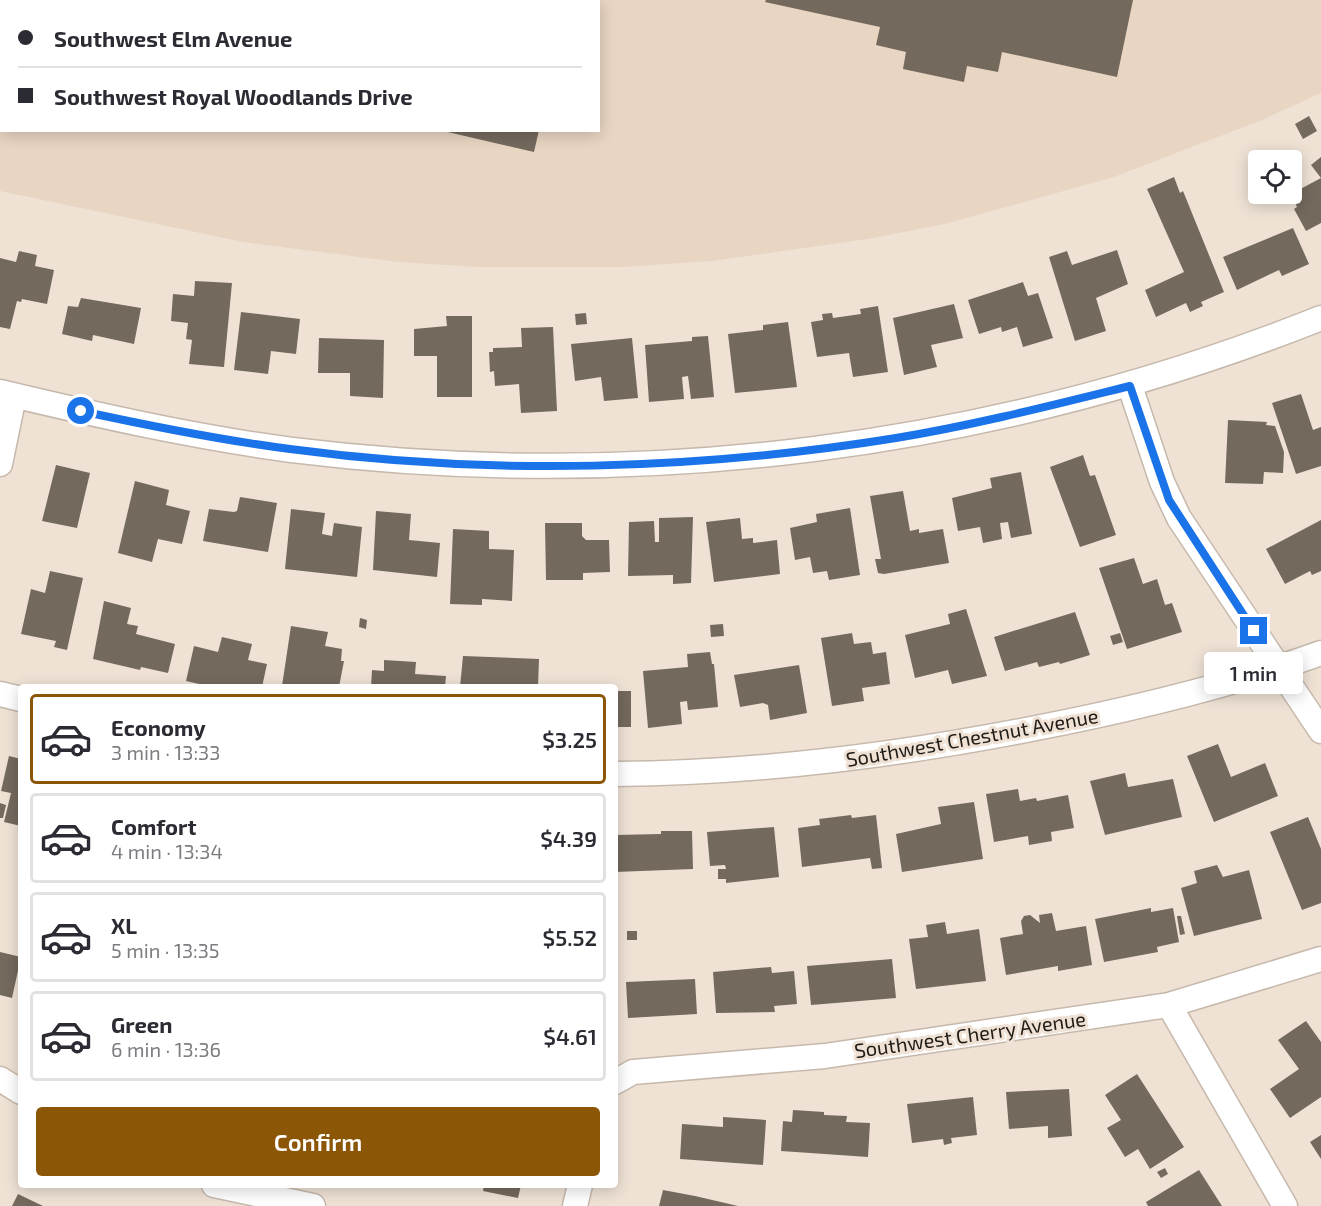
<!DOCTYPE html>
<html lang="en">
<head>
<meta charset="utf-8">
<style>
  :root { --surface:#fff; --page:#f2f2f3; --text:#2b2b33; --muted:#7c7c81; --line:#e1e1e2; --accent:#8c5607 }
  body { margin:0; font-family:"Exo 2",sans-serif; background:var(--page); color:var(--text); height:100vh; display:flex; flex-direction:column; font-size:22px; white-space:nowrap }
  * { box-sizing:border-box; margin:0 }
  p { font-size:20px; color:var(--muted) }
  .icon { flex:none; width:33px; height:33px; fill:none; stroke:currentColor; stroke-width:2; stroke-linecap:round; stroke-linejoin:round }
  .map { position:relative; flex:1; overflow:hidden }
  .sheet { position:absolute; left:18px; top:684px; width:600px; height:504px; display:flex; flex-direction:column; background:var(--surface); border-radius:6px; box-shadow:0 3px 15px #0003 }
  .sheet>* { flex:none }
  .banner { position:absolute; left:0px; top:0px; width:600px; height:132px; box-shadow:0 3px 15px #0003; display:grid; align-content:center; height:132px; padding:0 18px; background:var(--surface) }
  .buttons { position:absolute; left:1248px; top:150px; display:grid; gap:12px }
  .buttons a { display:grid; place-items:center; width:54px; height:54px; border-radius:6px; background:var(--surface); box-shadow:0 3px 15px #0003; font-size:30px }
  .end { position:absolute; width:27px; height:27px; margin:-14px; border:8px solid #1a73e8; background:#fff; box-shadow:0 0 0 3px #fff }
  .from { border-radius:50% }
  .bubble { position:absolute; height:42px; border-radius:6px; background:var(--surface); box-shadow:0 3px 15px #0003; font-size:20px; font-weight:600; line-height:42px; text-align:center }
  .banner b { display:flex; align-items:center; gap:21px; height:57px; font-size:22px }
  .banner b+b { border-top:2px solid var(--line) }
  .banner i { width:15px; height:15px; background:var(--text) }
  ul { padding:10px 0 0; list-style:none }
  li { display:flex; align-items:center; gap:18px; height:90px; margin:0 12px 9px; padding:0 6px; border:3px solid var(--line); border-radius:6px }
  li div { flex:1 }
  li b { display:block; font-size:22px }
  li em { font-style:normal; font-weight:600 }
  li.on { border-color:var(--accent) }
  li>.icon { width:54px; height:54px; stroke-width:1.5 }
  .cta { display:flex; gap:12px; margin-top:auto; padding:12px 18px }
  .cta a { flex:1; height:69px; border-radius:6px; background:var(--accent); color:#fff; font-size:24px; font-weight:600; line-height:69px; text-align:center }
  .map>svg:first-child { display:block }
  .built { fill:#e8d5c2; fill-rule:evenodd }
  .building { fill:#74695d }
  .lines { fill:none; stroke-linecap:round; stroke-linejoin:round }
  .minor-casing { stroke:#c6b9ac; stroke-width:27 }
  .minor { stroke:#fff; stroke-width:24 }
  .route { stroke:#1a73e8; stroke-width:8 }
  .labels { text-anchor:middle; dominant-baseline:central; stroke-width:6; stroke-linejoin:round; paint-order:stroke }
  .street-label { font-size:20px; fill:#1f1b16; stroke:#efe2d5 }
</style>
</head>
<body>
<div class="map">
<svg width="1321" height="1206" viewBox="0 0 1321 1206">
  <rect width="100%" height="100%" fill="#efe2d5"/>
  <path class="built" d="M0 0H1321V93L1262 120 1114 177 945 224 868 239 712 261 622 267H477L398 262 243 242 0 191ZM2 2H598V130H2Z"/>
  <path class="building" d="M766 0H1133L1117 77 1002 52 998 72 967 66 964 82 903 69 906 52 876 45 880 27 765 2Z
    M1309 116 1317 131 1303 139 1295 124Z
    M439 130H539L534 152Z
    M1321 157V223L1306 231 1294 209 1297 207 1291 194 1321 178 1311 165Z
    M1174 177 1180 193 1183 191 1224 292 1201 302 1203 306 1190 312 1186 303 1156 317 1145 290 1184 272 1147 189Z
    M1293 228 1309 264 1282 276 1279 270 1237 290 1223 257Z
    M1117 250 1128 284 1096 298 1106 331 1075 341 1049 257 1067 251 1072 265Z
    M19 251 37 255 35 266 54 270 47 304 22 299 21 302 17 301 10 329 0 327V258L16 262Z
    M195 281 232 283 224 367 189 364 192 340 186 339 188 323 171 321 173 294 194 296Z
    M1023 282 1028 296 1038 293 1053 338 1023 347 1017 327 1002 332 1001 327 979 334 968 300Z
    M81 298 141 308 134 344 93 335 92 341 62 334 68 306 78 307Z
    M954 304 963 338 931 345 937 367 904 375 893 318Z
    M878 306 888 372 853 377 849 353 817 357 811 322 823 320 822 314 832 313 833 318 861 314 860 309Z
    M241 312 300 319 296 354 271 351 268 374 234 370Z
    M586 313 587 324 576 325 575 314Z
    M446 316H472V397H437V356H414V329L447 326Z
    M788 322 797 387 735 393 728 334 763 330V325Z
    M553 327 557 411 521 413 519 384 495 386 494 371 490 372 489 352H493V348L522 347 521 328Z
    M708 336 714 397 691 399 688 376 682 377 684 399 649 402 645 345 692 341V337Z
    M319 338 384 340 383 398 350 396V373H318Z
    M632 338 638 398 604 401 601 377 575 381 571 344Z
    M1301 394 1313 430 1321 427V466L1296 474 1272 403Z
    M1228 420 1267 422 1266 425 1275 426 1284 452 1283 473 1264 472 1263 484 1225 483Z
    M1083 455 1090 476 1095 475 1116 535 1080 547 1050 467Z
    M56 465 90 473 77 528 42 521Z
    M1021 472 1032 534 1011 538 1008 522 1000 523 1002 539 983 543 980 527 958 531 952 498 992 488 990 478Z
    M135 481 169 490 166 505 190 511 182 544 158 539 152 562 118 553Z
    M903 491 910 531 919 529V533L943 529 949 563 884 574 878 573 875 559H881L870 496Z
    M240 497 277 503 268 552 203 541 209 509 234 512 237 511Z
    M850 508 860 575 829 580 827 571 813 573 810 557 795 560 790 528 817 522 816 514Z
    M291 509 325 513 322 534 332 536 334 523 362 527 357 577 285 569Z
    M376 511 411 514 409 540 440 543 437 577 373 570Z
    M693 517 691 583 673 584V575L628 576 629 522 654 521 655 542H659V518Z
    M740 518 742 539 753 538V543L777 540 780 574 714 582 706 522Z
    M1321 520V571L1312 575 1310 571 1285 584 1266 549Z
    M545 523H582V536L586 540H609L610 572 583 573V580H546Z
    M453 529 489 531V549L514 550 512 601 482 599V605L450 604Z
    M1134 558 1143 584 1157 579 1165 605 1172 603 1182 632 1127 649 1099 568Z
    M50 571 83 578 67 650 54 647 56 641 21 634 31 589 45 593Z
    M104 601 131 608 127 624 138 626 136 634 175 644 168 673 141 667 140 670 93 659Z
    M966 609 987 676 952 684 948 670 915 678 905 635 950 624 948 614Z
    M1075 612 1090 655 1060 664 1059 662 1039 667 1037 662 1005 671 994 637Z
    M360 618 367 620 366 629 359 627Z
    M723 624 724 636 711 637 710 625Z
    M291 626 328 632 325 646 342 649 341 661H344L339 687 282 686Z
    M852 633 854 644 871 642 873 654 886 652 890 684 862 688 864 701 832 706 821 638Z
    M1120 633 1123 642 1113 645 1110 636Z
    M222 637 252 644 248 660 267 664 262 687H213L186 681 194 646 218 652Z
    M710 652 712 664H714L718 707 688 710 687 701 680 702 682 724 648 728 643 671 688 667 687 654Z
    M463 656 539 659 538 687H460Z
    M384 660 416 662 415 674 446 676 445 687H371L372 670 384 671Z
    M799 665 807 713 770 720 768 705 763 703 740 707 734 675Z
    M615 691H631V727H615Z
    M1218 744 1231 777 1265 763 1278 796 1214 822 1187 756Z
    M9 756 21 759V826L4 822 11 793 1 791Z
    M1125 773 1128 787 1173 779 1182 817 1105 835 1090 781Z
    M1018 789 1020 801 1036 798 1037 801 1068 795 1074 828 1051 832 1052 841 1029 845 1028 836 994 842 986 794Z
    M974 802 983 859 902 872 896 834 941 824 938 807Z
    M0 803 6 805 3 818H0Z
    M851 815 852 818 876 815 882 868 872 869 870 858 802 867 798 828 820 825 819 819Z
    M1308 817 1321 849V903L1302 910 1270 832Z
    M774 827 779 877 726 883V879H718V869H726L725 865 710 866 707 832Z
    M661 831H692L693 869 615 872V835L661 834Z
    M1217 865 1223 877 1249 870 1262 919 1194 936 1181 888 1197 883 1194 871Z
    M1151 908V912L1173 908 1179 942 1157 947 1158 952 1104 962 1095 919Z
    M1052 913 1056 931 1086 926 1092 965 1058 971V966L1006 975 1000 938 1023 934 1021 921 1024 916 1030 915 1040 923 1039 915Z
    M1177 916H1181L1185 934 1180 935Z
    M945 922 947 934 979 929 986 981 916 989 909 939 928 937 926 925Z
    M627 931H637V940H627Z
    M0 952 21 957 12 998 0 995Z
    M892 959 896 998 811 1005 807 966Z
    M771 967 772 973 794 971 797 1004 774 1006 775 1012 716 1013 713 972Z
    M695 979 697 1014 628 1018 626 982Z
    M1306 1021 1321 1042V1097L1290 1118 1270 1089 1299 1069 1278 1040Z
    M1137 1074 1184 1147 1150 1169 1138 1149 1125 1157 1107 1128 1121 1120 1105 1095Z
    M1069 1089 1072 1136 1048 1138V1126L1009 1129 1006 1092Z
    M973 1097 977 1135 951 1138 952 1143 944 1145 943 1139 912 1143 907 1104Z
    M793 1110 824 1112V1115L847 1116 846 1122 870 1123 868 1157 781 1151 783 1121 792 1122Z
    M723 1117 766 1120 763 1165 680 1159 682 1124 723 1127Z
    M1321 1135V1159L1310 1142Z
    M1165 1168 1168 1174 1161 1178 1157 1172Z
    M1199 1170 1222 1206H1148L1146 1202Z
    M484 1185H521L518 1198 483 1191Z
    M663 1190 695 1196 738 1206H659Z
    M18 1194 43 1206H12Z"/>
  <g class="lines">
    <defs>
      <path id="minor" d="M1130 386 1162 482 1179 518 1321 731
        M0 392C96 415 194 437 292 450 642 493 994 448 1321 318
        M0 464 14 396
        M0 694 21 699
        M615 774C755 773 893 756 1031 729 1129 710 1227 687 1321 653
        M1169 1005 1285 1206
        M0 1079 21 1092
        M615 1082 633 1072 825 1056 1169 1005 1321 959
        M214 1185 313 1206
        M575 1206 580 1185"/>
    </defs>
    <use href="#minor" class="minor-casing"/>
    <use href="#minor" class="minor"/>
  </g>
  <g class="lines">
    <path class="route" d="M81 411C150 426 220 440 290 449 490 476 698 470 896 438 975 425 1053 405 1130 386L1169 500 1254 631"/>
  </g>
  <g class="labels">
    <g class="street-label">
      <text transform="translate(972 737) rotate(-10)">Southwest Chestnut Avenue</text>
      <text transform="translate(970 1034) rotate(-8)">Southwest Cherry Avenue</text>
    </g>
  </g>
</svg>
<div class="buttons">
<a><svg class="icon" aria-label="locate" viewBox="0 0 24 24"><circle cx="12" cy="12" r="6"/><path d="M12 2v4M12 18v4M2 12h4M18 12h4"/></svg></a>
</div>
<i class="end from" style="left:81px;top:411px"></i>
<i class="end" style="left:1254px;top:631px"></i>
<div class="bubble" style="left:1204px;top:652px;width:99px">1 min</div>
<div class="banner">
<b><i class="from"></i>Southwest Elm Avenue</b>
<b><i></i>Southwest Royal Woodlands Drive</b>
</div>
<section class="sheet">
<ul>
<li class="on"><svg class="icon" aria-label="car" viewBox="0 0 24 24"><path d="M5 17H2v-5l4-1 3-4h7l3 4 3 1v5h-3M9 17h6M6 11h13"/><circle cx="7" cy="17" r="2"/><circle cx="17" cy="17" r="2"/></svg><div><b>Economy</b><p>3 min · 13:33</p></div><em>$3.25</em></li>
<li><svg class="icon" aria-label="car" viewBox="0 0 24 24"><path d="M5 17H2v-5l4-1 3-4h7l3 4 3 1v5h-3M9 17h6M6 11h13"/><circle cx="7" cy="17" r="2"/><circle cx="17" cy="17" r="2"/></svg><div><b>Comfort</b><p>4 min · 13:34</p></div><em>$4.39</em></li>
<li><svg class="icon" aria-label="car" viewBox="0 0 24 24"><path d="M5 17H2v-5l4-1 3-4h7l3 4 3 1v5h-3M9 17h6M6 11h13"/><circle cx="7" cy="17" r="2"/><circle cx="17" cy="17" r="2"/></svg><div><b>XL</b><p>5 min · 13:35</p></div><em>$5.52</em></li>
<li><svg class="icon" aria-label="car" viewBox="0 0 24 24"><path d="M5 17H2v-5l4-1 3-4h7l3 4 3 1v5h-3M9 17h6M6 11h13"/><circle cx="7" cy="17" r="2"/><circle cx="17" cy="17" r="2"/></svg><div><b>Green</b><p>6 min · 13:36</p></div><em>$4.61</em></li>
</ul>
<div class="cta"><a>Confirm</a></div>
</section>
</div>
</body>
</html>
